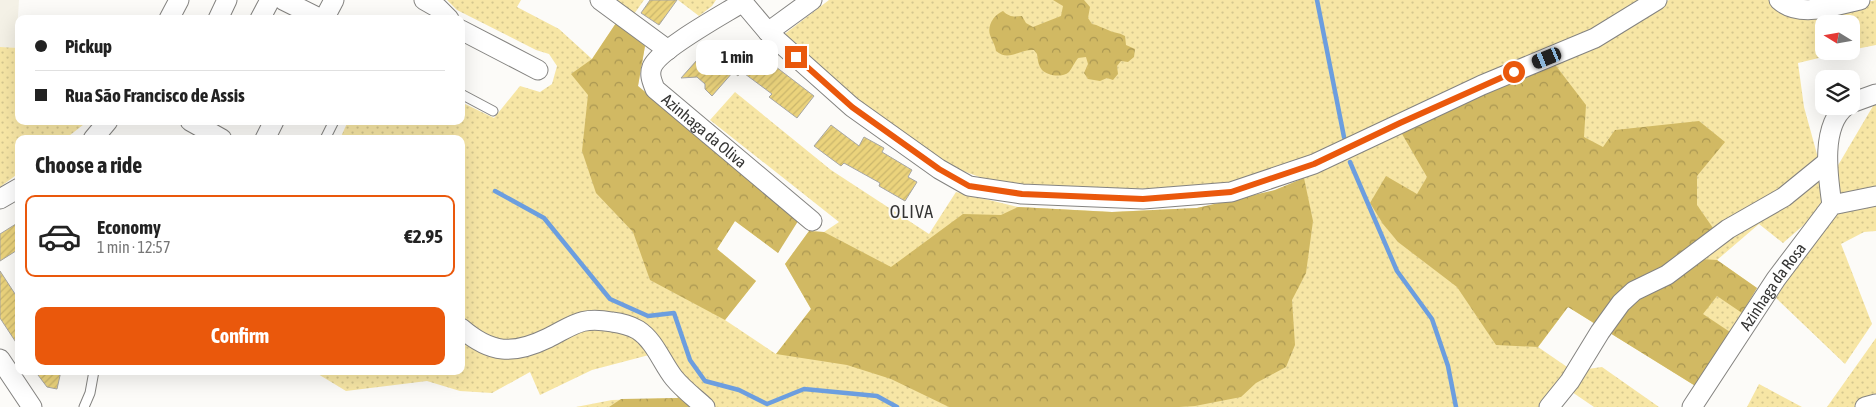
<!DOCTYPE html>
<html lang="en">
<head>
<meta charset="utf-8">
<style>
  :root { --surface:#fff; --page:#f6f6f6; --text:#222; --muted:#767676; --line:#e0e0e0; --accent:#ea580c }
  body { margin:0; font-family:"Asap Condensed",sans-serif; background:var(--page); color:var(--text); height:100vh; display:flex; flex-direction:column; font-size:19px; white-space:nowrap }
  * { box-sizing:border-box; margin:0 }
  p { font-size:16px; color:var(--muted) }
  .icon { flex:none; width:28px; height:28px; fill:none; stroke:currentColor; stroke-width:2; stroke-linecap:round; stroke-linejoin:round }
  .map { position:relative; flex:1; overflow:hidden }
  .drawer { position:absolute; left:15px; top:135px; width:450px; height:240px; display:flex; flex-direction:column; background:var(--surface); border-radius:10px; box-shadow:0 5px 20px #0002 }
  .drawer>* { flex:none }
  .banner { position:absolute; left:15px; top:15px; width:450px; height:110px; border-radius:10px; box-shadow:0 5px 20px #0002; display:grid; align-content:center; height:110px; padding:0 20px; background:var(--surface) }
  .needle { width:32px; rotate:281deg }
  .controls { position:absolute; left:1815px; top:15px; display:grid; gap:10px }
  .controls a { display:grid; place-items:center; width:45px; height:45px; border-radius:10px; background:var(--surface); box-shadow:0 5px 20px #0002; font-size:25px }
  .end { position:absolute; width:22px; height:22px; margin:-11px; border:6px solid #ea580c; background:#fff; box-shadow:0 0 0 2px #fff }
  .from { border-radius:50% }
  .bubble { position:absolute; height:35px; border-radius:10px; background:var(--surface); box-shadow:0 5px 20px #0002; font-size:16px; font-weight:700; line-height:35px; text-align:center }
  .car { position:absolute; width:15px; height:30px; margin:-15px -8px; border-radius:6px; box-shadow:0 0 4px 1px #0007; background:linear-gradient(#222 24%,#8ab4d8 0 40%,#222 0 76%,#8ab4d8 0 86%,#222 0) }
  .banner b { display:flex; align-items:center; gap:18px; height:48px; font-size:19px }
  .banner b+b { border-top:1px solid var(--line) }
  .banner i { width:12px; height:12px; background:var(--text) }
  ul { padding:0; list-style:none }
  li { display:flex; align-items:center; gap:15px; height:82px; margin:0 10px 8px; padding:0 10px; border:2px solid transparent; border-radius:10px }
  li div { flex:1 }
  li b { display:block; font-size:19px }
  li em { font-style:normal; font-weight:700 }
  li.current { border-color:var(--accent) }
  li>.icon { width:45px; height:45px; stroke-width:1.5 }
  h2 { padding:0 20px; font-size:22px; line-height:60px }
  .primary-button { display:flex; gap:10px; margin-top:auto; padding:10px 20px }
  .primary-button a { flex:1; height:58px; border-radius:10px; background:var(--accent); color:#fff; font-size:20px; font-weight:700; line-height:58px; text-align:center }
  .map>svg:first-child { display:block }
  .built { fill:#f4f1e6 }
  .grass { fill:url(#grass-dots) }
  .forest { fill:url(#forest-crowns) }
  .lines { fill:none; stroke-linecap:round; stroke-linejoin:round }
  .stream { stroke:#6c9edf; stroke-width:4.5 }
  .building { fill:url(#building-hatch); stroke:#a7a6a3 }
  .lane-casing { stroke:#848380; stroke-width:11 }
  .street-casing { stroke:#848380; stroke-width:21 }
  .lane { stroke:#fff; stroke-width:9 }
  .street { stroke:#fff; stroke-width:19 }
  .route { stroke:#ea580c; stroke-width:6 }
  .labels { text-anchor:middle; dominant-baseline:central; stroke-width:4; stroke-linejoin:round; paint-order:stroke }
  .street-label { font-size:16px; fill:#343433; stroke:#fcfbf8 }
  .neighbourhood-label { font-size:18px; letter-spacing:1px; fill:#343433; stroke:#fcfbf8 }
</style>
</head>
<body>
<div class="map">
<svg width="1876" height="407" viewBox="0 0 1876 407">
  <defs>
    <pattern id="grass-dots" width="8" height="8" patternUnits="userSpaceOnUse" patternTransform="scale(1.25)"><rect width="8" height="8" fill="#f7e6a5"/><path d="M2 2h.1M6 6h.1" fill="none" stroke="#d4c68e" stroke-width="1.8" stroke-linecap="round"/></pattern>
    <pattern id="forest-crowns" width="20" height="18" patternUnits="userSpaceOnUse" patternTransform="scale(1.25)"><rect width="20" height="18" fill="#d1b963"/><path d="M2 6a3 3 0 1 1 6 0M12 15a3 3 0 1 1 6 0" fill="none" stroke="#aa9752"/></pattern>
    <pattern id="building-hatch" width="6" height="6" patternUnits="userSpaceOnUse" patternTransform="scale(1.25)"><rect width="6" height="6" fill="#ebd37c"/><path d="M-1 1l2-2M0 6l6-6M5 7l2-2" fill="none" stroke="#cab66c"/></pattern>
  </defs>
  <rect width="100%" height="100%" fill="#fcfbf8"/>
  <path class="built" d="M0 0H19L16 48 0 47Z"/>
  <path class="grass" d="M447 0H521L517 7 559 29 592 59 616 23 645 46 638 86 778 253 735 221 717 249 756 281 725 320 776 354 811 309 785 264 809 231 824 232 839 222 710 120 735 92 831 170 929 234 956 192 1018 207 1112 212 1197 208 1270 192 1304 178 1410 120 1553 62 1669 0H1772L1819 12 1876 0V45L1851 50V24H1824V51H1848L1798 63 1804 107 1823 176 1837 167 1876 101V189L1835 198 1783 243 1759 224 1717 260 1757 288 1697 387 1568 307 1538 347 1573 371 1602 367 1659 407H1594L1572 392 1562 407H576L612 400 678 398 649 355 592 370 540 395 530 372 492 393 460 391 427 381 346 391 313 371H461V139H340L348 121H461V102L494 118 520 86 540 92 552 84 557 66 549 54 536 50 457 10Z
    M615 0H644L634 14Z
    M678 0H716L712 6 699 16Z
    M829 0H1646L1596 32 1319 154 1213 189 1017 188 985 179 952 167 858 100 782 36Z
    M0 47 19 48V121H88L65 139H19V173L0 187Z
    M1876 199V231L1864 232 1841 244 1872 324 1845 364 1776 298 1828 216Z
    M1876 338V407H1827Z
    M1759 384 1802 407H1747Z"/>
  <path class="forest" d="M1053 0H1084L1090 7 1088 18 1092 24C1098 25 1102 28 1108 30 1114 33 1118 32 1125 36L1126 45 1135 49 1134 57 1128 62 1121 61 1117 66 1118 74 1113 80 1107 78 1100 81 1088 79 1084 73 1088 64 1086 57 1078 58C1075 62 1072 68 1069 72 1062 78 1048 76 1042 70 1038 65 1038 60 1037 54L1034 50C1019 49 1009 62 996 51 995 44 992 41 990 35 987 25 994 15 1003 11 1009 17 1014 17 1022 16L1026 23 1033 27 1061 16 1063 6Z
    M616 23 645 46 638 86 800 218 778 253 735 221 717 249 756 281 725 320 650 280 633 232 596 193 582 151 588 95 571 74 592 59Z
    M1553 62 1586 105 1584 137 1603 147 1615 130 1699 121 1725 142 1697 176V205L1713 228 1701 259 1717 260 1757 288 1742 313 1717 296 1703 314 1730 332 1697 387 1568 307 1538 347 1496 345 1457 287 1398 242 1383 224 1370 203 1386 176 1417 194 1427 177 1398 127Z
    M1304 178 1313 221 1306 273 1292 300 1295 345 1286 367 1256 383 1241 397 1195 406 1179 407H949L891 379 847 365 776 354 811 309 785 264 809 231 824 232 891 267 963 214 1001 215 1018 207 1112 212 1197 208 1275 190Z
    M679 398 693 407H609L621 399Z"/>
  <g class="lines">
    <path class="stream" d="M1317 0 1344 137
      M1350 162 1397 271 1432 319 1448 366 1456 407
      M495 191 544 218 610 299 648 316 674 313 690 360 705 381 739 390 767 404 804 389 877 396 897 407"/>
  </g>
  <path class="building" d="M650 0H677L659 25 641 13Z
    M722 44 730 51 733 48 755 68 763 57 814 96 797 118 769 97 772 94 741 71 738 76 733 72 712 96 705 89V84L697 77 681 78 705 51 712 58Z
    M831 125 859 146 864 137 884 148 882 152 912 170 908 177 917 182 905 201 879 186 880 183 844 163 841 166 814 146Z
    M19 222V249L0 261V234Z
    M0 271 19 300V347L0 318Z
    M35 371H61L57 389 47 387Z"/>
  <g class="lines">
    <defs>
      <path id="lane" d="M461 94 493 111
        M325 139 334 121
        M84 407 90 393 94 371"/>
      <g id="street">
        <path d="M283 0 321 19"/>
        <path d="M424 0 438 8 449 19"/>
        <path d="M600 0 668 50"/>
        <path d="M741 0 768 32 852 107 939 169 969 186 1022 194 1143 199 1231 192 1314 164 1482 85 1595 38 1657 0"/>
        <path d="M1779 0C1800 19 1836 5 1860 0"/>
        <path id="s1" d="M743 2C724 14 659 49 652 67 649 75 652 81 655 89L812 221"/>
        <path d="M169 19 179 0"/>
        <path d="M218 19 227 0"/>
        <path d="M260 19 270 0"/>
        <path d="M324 19 334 0"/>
        <path d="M461 30 538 70"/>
        <path d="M768 32 812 0"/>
        <path d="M1851 103 1876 94"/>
        <path d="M190 121 222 139"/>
        <path d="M93 139 108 121"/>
        <path d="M265 139 274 121"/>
        <path d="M0 199 19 188"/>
        <path d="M1832 205C1828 177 1820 126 1846 106"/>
        <path d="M461 328C491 354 513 355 548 338 574 325 581 316 612 322 621 323 631 326 638 330 655 341 662 363 674 378 683 389 695 398 705 407"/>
        <path d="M0 359 32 407"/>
        <path d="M1549 407 1570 381 1600 332 1621 303 1634 291 1667 275 1728 229 1784 197 1827 162"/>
        <path id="s2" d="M1692 407 1776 279 1832 205 1876 196"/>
        <path d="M1865 407 1876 404"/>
      </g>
    </defs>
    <use href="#lane" class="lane-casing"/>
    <use href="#street" class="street-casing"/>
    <use href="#lane" class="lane"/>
    <use href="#street" class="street"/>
  </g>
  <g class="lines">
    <path class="route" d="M796 57 852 107 939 169 969 186 1022 194 1143 199 1231 192 1314 164 1400 123 1514 72"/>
  </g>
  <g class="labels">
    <g class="street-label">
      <text stroke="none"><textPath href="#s1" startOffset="200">Azinhaga da Oliva</textPath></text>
      <text stroke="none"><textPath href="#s2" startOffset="145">Azinhaga da Rosa</textPath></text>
    </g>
    <g class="neighbourhood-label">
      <text x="912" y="211">OLIVA</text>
    </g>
  </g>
</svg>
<div class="controls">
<a><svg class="needle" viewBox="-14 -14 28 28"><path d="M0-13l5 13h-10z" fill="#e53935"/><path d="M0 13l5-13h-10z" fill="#767676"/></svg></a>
<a><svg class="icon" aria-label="layers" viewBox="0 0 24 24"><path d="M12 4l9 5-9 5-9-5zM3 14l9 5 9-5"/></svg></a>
</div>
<i class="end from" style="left:1514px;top:72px"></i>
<i class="end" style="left:796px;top:57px"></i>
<div class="bubble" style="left:696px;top:40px;width:82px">1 min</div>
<i class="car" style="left:1547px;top:58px;rotate:248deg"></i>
<div class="banner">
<b><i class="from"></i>Pickup</b>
<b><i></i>Rua São Francisco de Assis</b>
</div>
<section class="drawer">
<h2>Choose a ride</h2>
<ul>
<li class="current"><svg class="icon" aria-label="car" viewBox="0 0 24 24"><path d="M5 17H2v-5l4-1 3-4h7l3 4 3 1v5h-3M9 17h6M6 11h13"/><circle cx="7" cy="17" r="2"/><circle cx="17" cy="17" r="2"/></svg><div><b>Economy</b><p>1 min · 12:57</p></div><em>€2.95</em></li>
</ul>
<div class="primary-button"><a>Confirm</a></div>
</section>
</div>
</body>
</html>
